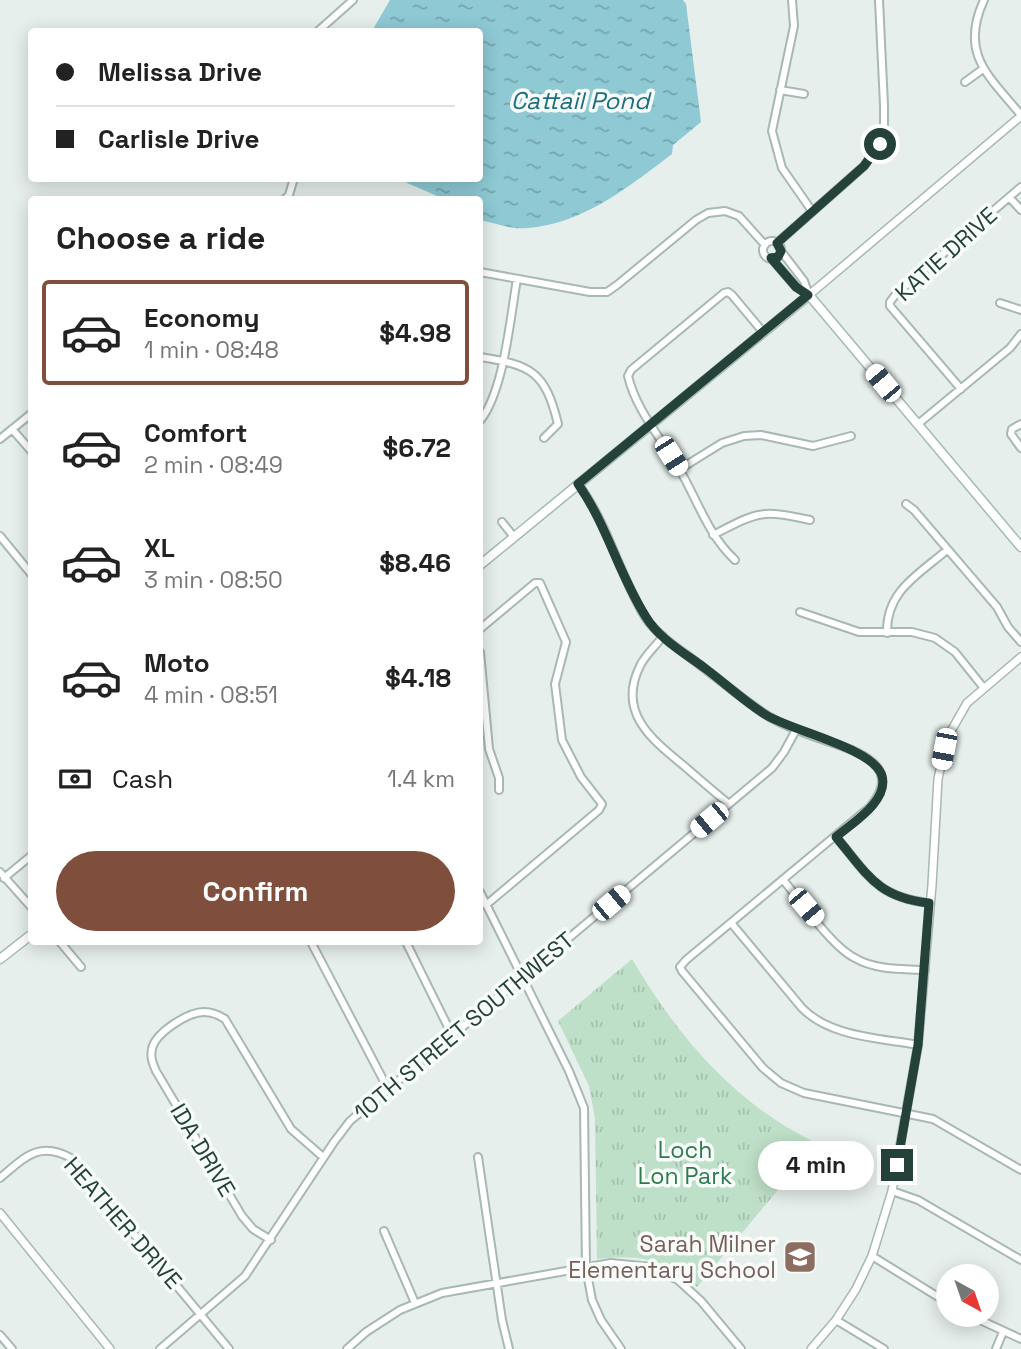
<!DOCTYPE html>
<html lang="en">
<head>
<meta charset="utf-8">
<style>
  :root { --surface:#fff; --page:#f6f6f6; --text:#222; --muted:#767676; --line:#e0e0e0; --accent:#804e3d }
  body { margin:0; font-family:"Space Grotesk",sans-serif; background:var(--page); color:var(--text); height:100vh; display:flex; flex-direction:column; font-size:26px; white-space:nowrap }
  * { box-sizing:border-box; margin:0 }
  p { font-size:23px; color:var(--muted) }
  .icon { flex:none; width:38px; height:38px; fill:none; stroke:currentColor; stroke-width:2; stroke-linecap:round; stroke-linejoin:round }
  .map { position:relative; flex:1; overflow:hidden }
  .side { position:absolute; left:28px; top:196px; width:455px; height:749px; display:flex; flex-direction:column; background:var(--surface); border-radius:7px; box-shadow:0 4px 18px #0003 }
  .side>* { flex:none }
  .banner { position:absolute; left:28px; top:28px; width:455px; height:154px; border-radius:7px; box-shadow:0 4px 18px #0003; display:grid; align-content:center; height:154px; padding:0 28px; background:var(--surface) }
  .needle { width:46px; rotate:140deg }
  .buttons { position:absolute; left:936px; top:1264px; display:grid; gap:14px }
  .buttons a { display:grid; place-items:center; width:63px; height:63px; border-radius:50%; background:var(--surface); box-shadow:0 4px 18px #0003; font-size:35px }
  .end { position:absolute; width:32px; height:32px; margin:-16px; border:9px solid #24423a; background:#fff; box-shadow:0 0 0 4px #fff }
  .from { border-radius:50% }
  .bubble { position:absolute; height:49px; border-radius:24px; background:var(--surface); box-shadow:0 4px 18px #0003; font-size:23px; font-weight:700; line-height:49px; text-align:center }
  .car { position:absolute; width:21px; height:42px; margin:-21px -10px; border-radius:9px; box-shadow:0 0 5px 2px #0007; background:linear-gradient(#fff 24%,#345 0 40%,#fff 0 76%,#345 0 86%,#fff 0) }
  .banner b { display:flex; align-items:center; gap:24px; height:66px; font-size:26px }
  .banner b+b { border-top:2px solid var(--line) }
  .banner i { width:18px; height:18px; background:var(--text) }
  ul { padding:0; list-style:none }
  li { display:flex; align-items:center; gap:21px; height:105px; margin:0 14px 10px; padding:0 14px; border:4px solid transparent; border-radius:7px }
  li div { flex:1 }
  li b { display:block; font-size:26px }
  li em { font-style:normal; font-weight:700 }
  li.current { border-color:var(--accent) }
  li>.icon { width:63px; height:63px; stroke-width:1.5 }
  h2 { padding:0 28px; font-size:32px; line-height:84px }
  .pay { display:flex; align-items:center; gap:18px; height:77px; padding:0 28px; font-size:26px }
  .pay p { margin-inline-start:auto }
  .button { display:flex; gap:14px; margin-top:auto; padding:14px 28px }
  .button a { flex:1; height:80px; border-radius:42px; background:var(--accent); color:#fff; font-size:28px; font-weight:700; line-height:80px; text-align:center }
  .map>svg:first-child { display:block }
  .park { fill:url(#park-tufts) }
  .water { fill:url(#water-ripples) }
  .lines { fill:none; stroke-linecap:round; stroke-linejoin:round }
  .minor-casing { stroke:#a8b8b2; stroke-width:10 }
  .tertiary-casing { stroke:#a8b8b2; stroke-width:10 }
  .secondary-casing { stroke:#a4bbb3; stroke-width:11 }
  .minor { stroke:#fff; stroke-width:6 }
  .tertiary { stroke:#fff; stroke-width:7 }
  .secondary { stroke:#fff; stroke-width:8 }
  .route { stroke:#24423a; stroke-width:9 }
  .labels { text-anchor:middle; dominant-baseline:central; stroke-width:7; stroke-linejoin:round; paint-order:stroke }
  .street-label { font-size:23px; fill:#24423a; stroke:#f7fbf9 }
  .park-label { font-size:23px; fill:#2d7a4b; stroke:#f7fbf9 }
  .education-label { font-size:23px; fill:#785e54; stroke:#f7fbf9; text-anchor:end }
  .water-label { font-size:24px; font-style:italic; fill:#1c6f80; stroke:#f7fbf9 }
</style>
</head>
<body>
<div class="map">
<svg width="1021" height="1349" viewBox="0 0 1021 1349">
  <defs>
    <pattern id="park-tufts" width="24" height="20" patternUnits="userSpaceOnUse" patternTransform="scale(1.75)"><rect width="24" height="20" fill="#bfe0c8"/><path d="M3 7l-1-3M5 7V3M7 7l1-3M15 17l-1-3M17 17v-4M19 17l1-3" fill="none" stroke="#a4c1ad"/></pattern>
    <pattern id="water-ripples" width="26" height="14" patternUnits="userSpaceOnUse" patternTransform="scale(1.75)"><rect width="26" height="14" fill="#8ec9d4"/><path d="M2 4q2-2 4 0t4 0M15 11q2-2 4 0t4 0" fill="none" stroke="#74a5ad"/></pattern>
  </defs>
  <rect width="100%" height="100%" fill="#e6efeb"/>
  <path class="park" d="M632 959C678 1037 732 1101 814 1142L792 1173 697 1287C664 1259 639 1254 597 1259L595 1119 589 1086 558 1021Z"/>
  <path class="water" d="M390 0H683L686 4 701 122 673 145 672 154C628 187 585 223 528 228 513 230 494 223 480 220V200L444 199 398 179 480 178V32L372 31Z"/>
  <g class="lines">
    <defs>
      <path id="minor" d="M792 0 794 26 772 131 782 168 812 211
        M984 0C959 54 989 76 1021 115
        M317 32 353 0
        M965 82 983 69
        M780 90 804 94
        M1010 198 1021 210
        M284 200 289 195 294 178
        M763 250a9 9 0 1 1 18 0a9 9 0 1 1-18 0Z
        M777 243 864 166 880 143 884 128V105L879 0
        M781 251 804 281 809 295
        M771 258 796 287 809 295
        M480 272 590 292H607L617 285 696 220 708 213 725 211 739 216 765 245
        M1000 303 1021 310
        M480 357C531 365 545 371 558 424L544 438
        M961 389 890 306V302L896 294 1021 187
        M480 421C504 391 510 319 517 279
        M918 424 1010 348 1021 334
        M1021 424 1012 429 1011 434 1021 448
        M12 429 32 452
        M0 439 32 413
        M680 469 722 443 744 436 761 435 813 446 851 436
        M578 484C608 524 619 574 645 617 659 638 686 653 705 669 725 684 744 700 765 714 781 725 800 731 818 738 850 749 907 763 870 807L686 960 680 967 682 971 763 1068 781 1083 804 1093 933 1119 1021 1170
        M906 504 914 510 997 607 1008 627 1021 642
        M502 522 514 537
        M713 535C758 512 760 509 810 520
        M0 536 32 575
        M735 560C707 534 697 498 678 467 661 438 636 410 628 376L631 370 724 293 728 292 732 295 763 332
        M800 612 859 632H912L935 638 955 652 983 687
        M480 629 535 583H540L566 642 555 684 562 740 581 777 602 804 599 810 486 905
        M887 633C886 591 918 575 947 550
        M663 636C656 646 645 655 640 666 617 712 651 739 683 765 698 778 713 791 729 804
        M480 652 489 749 499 778V790
        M836 837C868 875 877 897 929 903
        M0 872 32 908
        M4 878 32 855
        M784 881C801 901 832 947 855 958 875 970 902 969 925 970
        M480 892 569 1071 584 1108 586 1268 592 1300 601 1320 621 1349
        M732 924 802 1008C830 1037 880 1038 918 1045
        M60 942 81 967
        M311 942 388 1089
        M406 942 452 1035
        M478 1157 502 1320 509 1349
        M0 1178C24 1158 39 1140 71 1158L229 1349
        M892 1191 918 1200 1021 1260
        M384 1231 415 1303
        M271 1240 253 1229 242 1216 156 1071C153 1064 150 1057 152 1049 155 1033 188 1012 204 1012 212 1012 219 1015 225 1019L291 1129 323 1157
        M872 1256 948 1303
        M967 1314 1021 1339
        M836 1320 884 1349
        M0 1335 12 1349
        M160 1349 245 1276 334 1142 350 1121 772 768 784 752 796 730
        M347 1349 366 1332 400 1310 442 1293 611 1263 651 1267 678 1280 701 1301 741 1349
        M996 1349 1003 1332"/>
      <path id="tertiary" d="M809 295 1021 116
        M0 1213 110 1349
        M811 1349 836 1320 856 1289 872 1256 892 1191 918 1045 932 885 938 779 947 738 967 703 1021 657"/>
      <path id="secondary" d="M480 565 809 295 1021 547
        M0 959 32 934"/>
    </defs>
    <use href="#minor" class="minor-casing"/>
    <use href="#tertiary" class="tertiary-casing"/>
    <use href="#secondary" class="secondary-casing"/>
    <use href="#minor" class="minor"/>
    <use href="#tertiary" class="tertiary"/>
    <use href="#secondary" class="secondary"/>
  </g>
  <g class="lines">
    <path class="route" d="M880 144 864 166 777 243 781 251 778 257 771 258 796 287 808 295 578 484C607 525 619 575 646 617 659 639 686 654 706 669 726 684 745 702 766 715 792 731 874 748 882 776 889 801 852 823 836 837 868 875 877 897 929 903L918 1045 897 1165"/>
  </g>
  <defs>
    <symbol id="school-square" viewBox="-11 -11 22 22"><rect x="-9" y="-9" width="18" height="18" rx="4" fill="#8d6e63" stroke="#f7fbf9"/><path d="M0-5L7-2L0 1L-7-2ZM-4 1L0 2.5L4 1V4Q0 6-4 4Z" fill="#fff"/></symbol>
  </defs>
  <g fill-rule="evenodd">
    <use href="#school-square" x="781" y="1238" width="38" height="38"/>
  </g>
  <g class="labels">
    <g class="street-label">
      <text transform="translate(946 254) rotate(-42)">KATIE DRIVE</text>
      <text transform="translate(464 1026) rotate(-40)">10TH STREET SOUTHWEST</text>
      <text transform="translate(203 1150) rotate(59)">IDA DRIVE</text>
      <text transform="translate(123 1223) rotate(49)">HEATHER DRIVE</text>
    </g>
    <g class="park-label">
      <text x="685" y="1150">Loch<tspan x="685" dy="26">Lon Park</tspan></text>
    </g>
    <g class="education-label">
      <text x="776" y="1244">Sarah Milner<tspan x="776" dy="26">Elementary School</tspan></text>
    </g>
    <g class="water-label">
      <text x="580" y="100">Cattail Pond</text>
    </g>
  </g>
</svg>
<div class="buttons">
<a><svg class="needle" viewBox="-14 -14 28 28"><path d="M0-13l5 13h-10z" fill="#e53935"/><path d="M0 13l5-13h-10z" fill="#767676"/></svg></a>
</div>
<i class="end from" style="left:880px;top:144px"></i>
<i class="end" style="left:897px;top:1165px"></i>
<div class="bubble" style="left:758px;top:1141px;width:116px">4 min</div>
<i class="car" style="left:883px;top:383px;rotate:320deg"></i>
<i class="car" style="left:671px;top:456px;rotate:148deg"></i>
<i class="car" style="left:944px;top:749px;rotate:191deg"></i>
<i class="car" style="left:709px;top:820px;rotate:230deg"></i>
<i class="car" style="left:611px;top:903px;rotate:50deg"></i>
<i class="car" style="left:806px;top:907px;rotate:140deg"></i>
<div class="banner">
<b><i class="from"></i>Melissa Drive</b>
<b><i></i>Carlisle Drive</b>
</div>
<section class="side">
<h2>Choose a ride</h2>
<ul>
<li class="current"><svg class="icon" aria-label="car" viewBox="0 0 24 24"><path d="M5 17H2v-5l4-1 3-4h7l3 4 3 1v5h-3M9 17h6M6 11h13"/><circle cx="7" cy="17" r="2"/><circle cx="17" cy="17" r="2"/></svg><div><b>Economy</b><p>1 min · 08:48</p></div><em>$4.98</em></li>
<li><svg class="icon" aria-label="car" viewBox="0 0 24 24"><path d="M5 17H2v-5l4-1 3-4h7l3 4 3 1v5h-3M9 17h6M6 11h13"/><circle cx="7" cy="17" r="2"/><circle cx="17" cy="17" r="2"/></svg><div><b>Comfort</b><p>2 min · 08:49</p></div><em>$6.72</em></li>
<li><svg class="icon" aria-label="car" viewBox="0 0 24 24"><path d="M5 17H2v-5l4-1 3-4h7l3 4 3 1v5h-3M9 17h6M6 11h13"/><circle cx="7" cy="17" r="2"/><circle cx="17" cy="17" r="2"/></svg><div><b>XL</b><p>3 min · 08:50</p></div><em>$8.46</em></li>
<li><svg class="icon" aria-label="car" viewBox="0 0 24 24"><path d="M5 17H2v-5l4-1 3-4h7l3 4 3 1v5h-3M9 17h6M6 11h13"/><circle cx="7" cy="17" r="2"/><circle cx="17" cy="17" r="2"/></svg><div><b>Moto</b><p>4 min · 08:51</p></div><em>$4.18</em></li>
</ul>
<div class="pay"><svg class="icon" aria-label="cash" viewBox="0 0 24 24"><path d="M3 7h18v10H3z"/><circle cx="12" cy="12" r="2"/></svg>Cash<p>1.4 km</p></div>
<div class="button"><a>Confirm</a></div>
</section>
</div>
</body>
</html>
